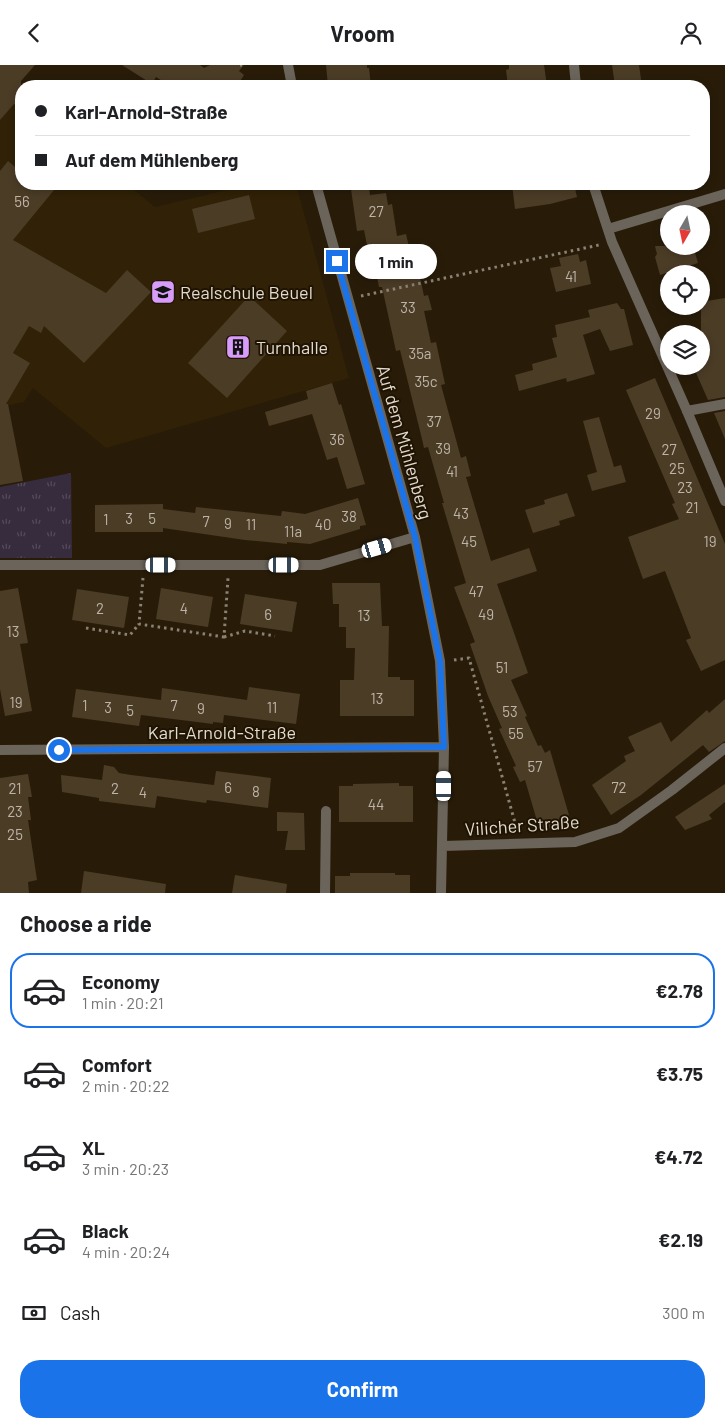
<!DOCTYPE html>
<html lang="en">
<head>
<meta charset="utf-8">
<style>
  :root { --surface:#fff; --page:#f2f2f2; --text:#202124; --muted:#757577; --line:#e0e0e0; --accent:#1a73e8 }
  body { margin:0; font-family:Barlow,sans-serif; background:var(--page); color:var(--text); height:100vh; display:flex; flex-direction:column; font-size:19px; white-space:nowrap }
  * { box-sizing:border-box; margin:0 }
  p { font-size:16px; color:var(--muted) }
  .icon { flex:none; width:28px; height:28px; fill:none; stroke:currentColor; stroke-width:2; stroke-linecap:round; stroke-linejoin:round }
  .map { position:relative; height:828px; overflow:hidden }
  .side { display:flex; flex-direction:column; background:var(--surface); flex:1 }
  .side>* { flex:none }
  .guide { position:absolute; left:15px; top:15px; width:695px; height:110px; border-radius:20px; box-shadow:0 2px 8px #0003; display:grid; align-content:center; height:110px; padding:0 20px; background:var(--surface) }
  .needle { width:32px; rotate:189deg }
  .buttons { position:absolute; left:660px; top:140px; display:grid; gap:10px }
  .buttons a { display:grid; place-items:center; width:50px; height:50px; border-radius:50%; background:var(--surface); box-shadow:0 2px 8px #0003; font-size:25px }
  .end { position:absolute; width:22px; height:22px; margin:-11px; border:6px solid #1a73e8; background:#fff; box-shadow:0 0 0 2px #fff }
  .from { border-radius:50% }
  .bubble { position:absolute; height:35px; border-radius:18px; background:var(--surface); box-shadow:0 2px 8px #0003; font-size:16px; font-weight:700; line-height:35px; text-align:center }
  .car { position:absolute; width:15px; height:30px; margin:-15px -8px; border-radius:6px; box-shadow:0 0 4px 1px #0007; background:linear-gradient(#fff 24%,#345 0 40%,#fff 0 76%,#345 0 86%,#fff 0) }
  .guide b { display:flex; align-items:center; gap:18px; height:48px; font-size:19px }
  .guide b+b { border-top:1px solid var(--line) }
  .guide i { width:12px; height:12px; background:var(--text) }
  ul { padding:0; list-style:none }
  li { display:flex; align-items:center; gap:15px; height:75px; margin:0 10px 8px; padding:0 10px; border:2px solid transparent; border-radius:20px }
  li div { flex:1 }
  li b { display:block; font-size:19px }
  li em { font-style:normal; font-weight:700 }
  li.active { border-color:var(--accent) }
  li>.icon { width:45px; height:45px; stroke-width:1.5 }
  h2 { padding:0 20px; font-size:22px; line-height:60px }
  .pay { display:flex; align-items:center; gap:12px; height:55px; padding:0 20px; font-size:19px }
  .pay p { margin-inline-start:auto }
  .action { display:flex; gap:10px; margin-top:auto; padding:10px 20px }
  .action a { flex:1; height:58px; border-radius:20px; background:var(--accent); color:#fff; font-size:20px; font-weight:700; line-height:58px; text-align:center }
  header { display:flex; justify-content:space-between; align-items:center; height:65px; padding:0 20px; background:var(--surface); font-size:22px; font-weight:700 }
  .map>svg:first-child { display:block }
  .built { fill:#302107 }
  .grass { fill:url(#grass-tufts) }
  .building { fill:#4b3c26 }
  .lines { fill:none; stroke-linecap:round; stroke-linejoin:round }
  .path { stroke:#8c8273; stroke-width:3; stroke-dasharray:2.5 4; stroke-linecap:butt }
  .lane { stroke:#6b645a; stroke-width:10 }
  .street { stroke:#6b645a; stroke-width:10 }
  .route { stroke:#1a73e8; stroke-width:6 }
  .labels { text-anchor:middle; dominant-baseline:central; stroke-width:4; stroke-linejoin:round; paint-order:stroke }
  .number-label { font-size:15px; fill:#bdb3a6 }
  .poi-label { font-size:18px; fill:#e3dbd0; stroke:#1f1302; text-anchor:start }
  .street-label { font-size:18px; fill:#e3dbd0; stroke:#1f1302 }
</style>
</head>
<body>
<header><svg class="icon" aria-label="back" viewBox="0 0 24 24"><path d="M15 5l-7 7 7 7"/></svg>Vroom<svg class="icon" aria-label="person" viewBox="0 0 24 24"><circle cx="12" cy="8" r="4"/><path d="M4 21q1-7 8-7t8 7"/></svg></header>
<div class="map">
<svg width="725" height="828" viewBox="0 0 725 828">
  <defs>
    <pattern id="grass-tufts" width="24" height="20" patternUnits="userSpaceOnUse" patternTransform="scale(1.25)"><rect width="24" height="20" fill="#372c3e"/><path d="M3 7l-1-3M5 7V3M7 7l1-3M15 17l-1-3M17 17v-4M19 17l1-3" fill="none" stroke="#544a59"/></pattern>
  </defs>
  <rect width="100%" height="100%" fill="#281c09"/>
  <path class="built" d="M0 15 21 33V119H127L155 142 252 119H296L349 313 106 383 33 323 24 337 0 342Z"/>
  <path class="grass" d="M71 408 72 493H0V422Z"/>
  <path class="building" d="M0 0H35L21 16V45L14 39 0 55Z
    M122 0H200L204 3 210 0H244L239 6 244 10 237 21H170L156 12 152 19Z
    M326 0H367V3H369L371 21H328Z
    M509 0H544L547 21H508L506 5 509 4Z
    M612 0H639L642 21H615Z
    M8 96 21 107V119H59L13 175 106 228 127 205 151 227 84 298 44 261 41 268 29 261 13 288 30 298 6 339H8L23 416 0 420V106Z
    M512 119H574L577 132 550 139 515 144Z
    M369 121 370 130 386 128 388 140 392 139 397 171 406 169 413 199H417L424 231 428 230 432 245 424 246 431 278 436 277 445 319 441 320 461 393 466 391 471 411 466 412 491 496 529 483 537 506 497 519 528 608 511 615 527 651 525 652 538 681 541 680 545 688 550 685 571 757 540 766 525 715 520 717 513 702 516 701 499 664 502 663 488 631 470 579 475 577 454 522 466 518 442 438H444L428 382 424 383 422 374 400 285 396 286 382 222H379L376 207 372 205 364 165 357 166 351 124Z
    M249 130 255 154 198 168 192 144Z
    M655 181H693L698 198 660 210 655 192 657 189Z
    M578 189 580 197 586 195 591 219 556 227 550 203 561 201 559 193Z
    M249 231 287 266 227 333 188 298Z
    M725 233V332L708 335 693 301H701V237Z
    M617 238 621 244H624L633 280 610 286 600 264 583 270 595 309 567 317 566 313 519 326 515 310 533 305 532 299 557 292 552 273 557 272 555 260 590 252 588 245Z
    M655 313 725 479V595L701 606 686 575 691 573 665 506 643 514 628 472 679 454 672 439 675 438 626 325Z
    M332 318 339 340 341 339 365 419 347 424 337 392 327 395 312 349 269 361 265 347 308 334 306 326Z
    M725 346V374L714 348Z
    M599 352 614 402 621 400 626 417 592 426 587 410 597 407 583 356Z
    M567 428 575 451 559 456 560 460 533 468 525 445 545 439 544 435Z
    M358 433 366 460 360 461V464L310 479 287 477V479L245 475 163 463V467H95V440L163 439V444L195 448 196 442 281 451 282 446 305 449Z
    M332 518H380L382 561H389L388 612H400V615H414V651H340V615H354L355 583H346V562H339V539H333Z
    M18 523 28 578 20 579 32 646 5 651 0 624V526Z
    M161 523 213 532 208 562 156 554Z
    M77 524 129 532 124 563 72 555Z
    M245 529 297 537 292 567 240 559Z
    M249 622 300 629 296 659 224 650 223 658 213 657V659L141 650 139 661 72 652 76 624 161 635 162 623 247 635Z
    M725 634V676L709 687 703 680 641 730 611 750 592 720 626 696 624 691 635 686 628 672 661 657 671 677 707 645 709 648Z
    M104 700 114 702 119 708 131 710 214 720 216 706 271 713 268 743 207 735 206 738 157 731 155 743 99 736V733L62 727 61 710 102 715Z
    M28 709 32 732H28L31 755H28L37 815 28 817 29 828H0V713Z
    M399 718V721H413V757H339V721H353V719Z
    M725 719V737L709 750 712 754 685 765 675 752Z
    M277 747 304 748 305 785H285L288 766H277Z
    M84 806 166 819 165 828H81Z
    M350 808H395V810H410V828H335V811H350Z
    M235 810 287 819 286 828H232Z"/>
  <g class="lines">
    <path class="path" d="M240 0H242
      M361 231 599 180
      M143 513 139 559 224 572 228 513
      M86 563 130 570 139 559
      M224 572 245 566 275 571
      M454 595 469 593 517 765"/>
    <path class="lane" d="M687 346 725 339
      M325 828 326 746"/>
    <path class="street" d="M288 0 292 21
      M574 0 576 21
      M316 119 415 472 440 596 444 682 441 828
      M593 119 612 177 687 346 725 436
      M608 164 725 129
      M0 500H320L415 472
      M0 685 444 682
      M443 781 575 777 619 763 672 725 725 683"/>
  </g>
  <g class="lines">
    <path class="route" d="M59 685 444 682 440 596 415 472 337 196"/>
  </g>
  <defs>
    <symbol id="school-square" viewBox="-11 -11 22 22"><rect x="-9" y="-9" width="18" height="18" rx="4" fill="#d79bf9" stroke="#1f1302"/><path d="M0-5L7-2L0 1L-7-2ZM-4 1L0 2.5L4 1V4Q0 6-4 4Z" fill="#111"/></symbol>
    <symbol id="building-square" viewBox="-11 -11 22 22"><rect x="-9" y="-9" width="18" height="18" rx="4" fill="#d79bf9" stroke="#1f1302"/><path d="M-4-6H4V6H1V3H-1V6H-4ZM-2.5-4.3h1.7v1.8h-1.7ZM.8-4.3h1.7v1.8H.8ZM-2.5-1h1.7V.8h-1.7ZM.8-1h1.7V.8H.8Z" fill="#111"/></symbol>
  </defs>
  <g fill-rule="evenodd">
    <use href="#school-square" x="149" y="213" width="28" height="28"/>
    <use href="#building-square" x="224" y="268" width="28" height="28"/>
  </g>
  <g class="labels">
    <g class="number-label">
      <text x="22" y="136">56</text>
      <text x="376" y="146">27</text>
      <text x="571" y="211">41</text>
      <text x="408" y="242">33</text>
      <text x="420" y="288">35a</text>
      <text x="426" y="316">35c</text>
      <text x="653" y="348">29</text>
      <text x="434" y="356">37</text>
      <text x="337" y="374">36</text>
      <text x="443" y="383">39</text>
      <text x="669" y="384">27</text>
      <text x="677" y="403">25</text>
      <text x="452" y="406">41</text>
      <text x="685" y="422">23</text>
      <text x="692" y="442">21</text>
      <text x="461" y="448">43</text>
      <text x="349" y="451">38</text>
      <text x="129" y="453">3</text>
      <text x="152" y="453">5</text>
      <text x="106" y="454">1</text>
      <text x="206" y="456">7</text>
      <text x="228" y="458">9</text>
      <text x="251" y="459">11</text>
      <text x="323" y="459">40</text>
      <text x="293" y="466">11a</text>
      <text x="469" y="476">45</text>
      <text x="710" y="476">19</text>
      <text x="476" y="526">47</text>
      <text x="100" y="543">2</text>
      <text x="184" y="543">4</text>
      <text x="268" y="549">6</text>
      <text x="486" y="549">49</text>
      <text x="364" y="550">13</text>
      <text x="13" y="566">13</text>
      <text x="502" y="602">51</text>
      <text x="377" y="633">13</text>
      <text x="16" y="637">19</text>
      <text x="85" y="640">1</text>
      <text x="174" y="640">7</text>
      <text x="108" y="642">3</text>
      <text x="272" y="642">11</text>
      <text x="201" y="643">9</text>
      <text x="130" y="645">5</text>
      <text x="510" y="646">53</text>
      <text x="516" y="668">55</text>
      <text x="535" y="701">57</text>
      <text x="228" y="722">6</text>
      <text x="619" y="722">72</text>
      <text x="15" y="723">21</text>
      <text x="115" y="723">2</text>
      <text x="256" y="726">8</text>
      <text x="143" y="727">4</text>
      <text x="376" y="739">44</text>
      <text x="15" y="746">23</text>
      <text x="15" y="769">25</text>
    </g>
    <g class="poi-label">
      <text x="180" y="227">Realschule Beuel</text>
      <text x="256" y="282">Turnhalle</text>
    </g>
    <g class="street-label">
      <text transform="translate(405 377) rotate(74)">Auf dem Mühlenberg</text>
      <text x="222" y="667">Karl-Arnold-Straße</text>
      <text transform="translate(522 760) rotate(-4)">Vilicher Straße</text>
    </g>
  </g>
</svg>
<div class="buttons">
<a><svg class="needle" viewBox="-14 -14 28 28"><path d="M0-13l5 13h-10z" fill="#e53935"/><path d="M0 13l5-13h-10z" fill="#757577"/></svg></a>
<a><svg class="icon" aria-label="locate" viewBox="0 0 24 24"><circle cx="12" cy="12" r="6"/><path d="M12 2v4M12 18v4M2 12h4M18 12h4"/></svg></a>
<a><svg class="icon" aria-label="layers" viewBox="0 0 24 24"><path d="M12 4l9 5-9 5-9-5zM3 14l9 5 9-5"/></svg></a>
</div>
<i class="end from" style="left:59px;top:685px"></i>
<i class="end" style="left:337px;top:196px"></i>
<div class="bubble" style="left:355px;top:179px;width:82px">1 min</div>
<i class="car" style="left:377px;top:483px;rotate:74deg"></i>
<i class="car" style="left:161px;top:500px;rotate:90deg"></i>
<i class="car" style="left:284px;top:500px;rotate:90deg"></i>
<i class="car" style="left:444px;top:721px;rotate:0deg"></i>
<div class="guide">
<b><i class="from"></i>Karl-Arnold-Straße</b>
<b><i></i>Auf dem Mühlenberg</b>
</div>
</div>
<section class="side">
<h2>Choose a ride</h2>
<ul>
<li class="active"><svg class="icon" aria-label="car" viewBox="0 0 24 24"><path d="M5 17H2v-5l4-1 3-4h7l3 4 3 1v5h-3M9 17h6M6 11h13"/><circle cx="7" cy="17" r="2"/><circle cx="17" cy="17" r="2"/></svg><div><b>Economy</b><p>1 min · 20:21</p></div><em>€2.78</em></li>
<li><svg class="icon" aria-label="car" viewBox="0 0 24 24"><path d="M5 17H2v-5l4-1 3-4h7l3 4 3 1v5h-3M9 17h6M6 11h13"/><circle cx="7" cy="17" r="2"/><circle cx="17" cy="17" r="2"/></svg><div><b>Comfort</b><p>2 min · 20:22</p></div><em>€3.75</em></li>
<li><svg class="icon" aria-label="car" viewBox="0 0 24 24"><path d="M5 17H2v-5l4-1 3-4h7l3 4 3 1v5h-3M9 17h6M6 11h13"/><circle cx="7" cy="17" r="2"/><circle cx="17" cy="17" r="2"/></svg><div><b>XL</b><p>3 min · 20:23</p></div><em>€4.72</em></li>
<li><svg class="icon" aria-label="car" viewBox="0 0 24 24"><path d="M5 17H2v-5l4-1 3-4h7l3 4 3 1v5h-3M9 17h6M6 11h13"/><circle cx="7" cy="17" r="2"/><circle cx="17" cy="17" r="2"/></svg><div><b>Black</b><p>4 min · 20:24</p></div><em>€2.19</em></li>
</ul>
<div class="pay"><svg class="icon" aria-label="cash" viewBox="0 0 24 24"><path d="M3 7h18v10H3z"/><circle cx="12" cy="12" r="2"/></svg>Cash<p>300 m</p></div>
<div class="action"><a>Confirm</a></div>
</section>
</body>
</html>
